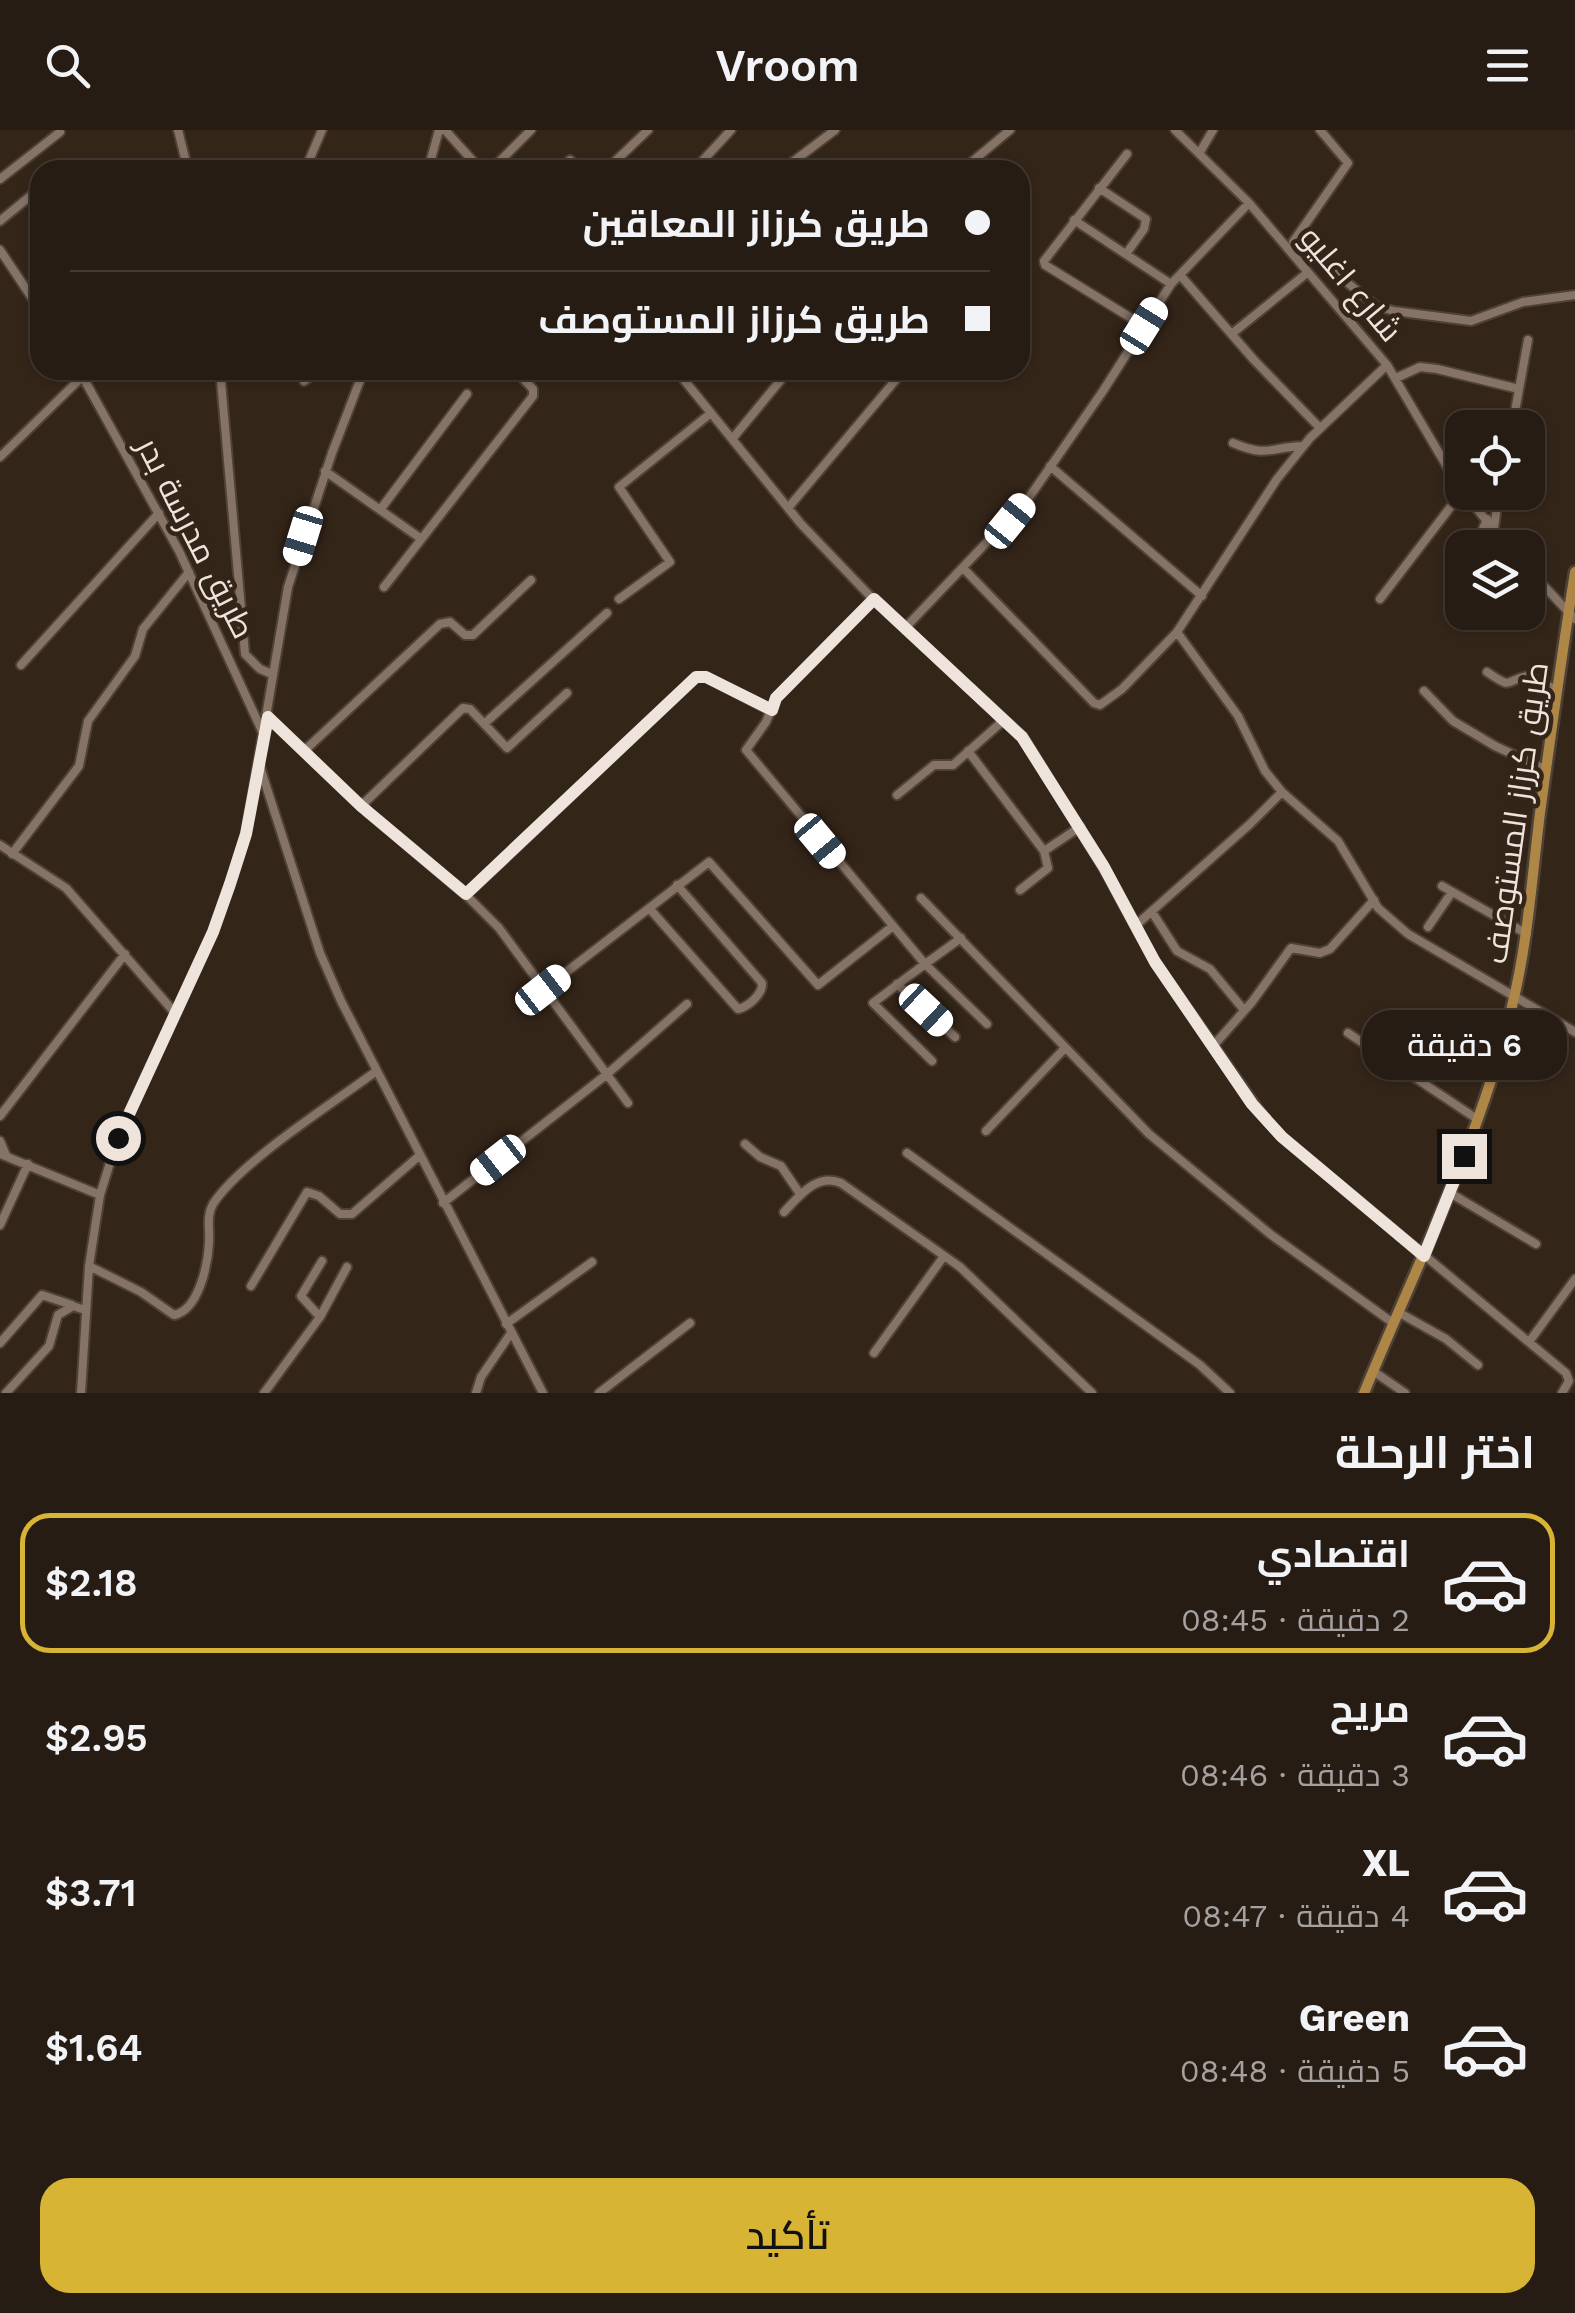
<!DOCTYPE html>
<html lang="ar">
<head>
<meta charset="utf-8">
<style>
  :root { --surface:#271c13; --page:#2f251c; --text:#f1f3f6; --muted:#a4a1a0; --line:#433a33; --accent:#d8b434 }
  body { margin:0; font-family:"Work Sans",Cairo,sans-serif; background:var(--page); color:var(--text); direction:rtl; height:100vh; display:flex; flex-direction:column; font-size:38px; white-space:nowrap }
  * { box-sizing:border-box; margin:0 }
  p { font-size:32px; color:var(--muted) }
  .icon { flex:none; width:55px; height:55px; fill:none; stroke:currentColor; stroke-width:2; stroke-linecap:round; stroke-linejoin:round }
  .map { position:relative; height:1263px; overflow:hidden; direction:ltr }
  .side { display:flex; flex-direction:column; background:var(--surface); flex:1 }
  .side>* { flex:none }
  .guide { position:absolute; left:30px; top:30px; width:1000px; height:220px; border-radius:30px; box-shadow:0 2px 8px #0004,0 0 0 2px var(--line); direction:rtl; display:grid; align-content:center; height:220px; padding:0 40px; background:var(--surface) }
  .tools { position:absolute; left:1445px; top:280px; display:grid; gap:20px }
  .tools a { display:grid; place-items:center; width:100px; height:100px; border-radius:20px; background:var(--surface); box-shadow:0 2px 8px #0004,0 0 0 2px var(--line); font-size:50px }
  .end { position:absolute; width:45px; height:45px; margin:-22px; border:12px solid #eee4dc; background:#111; box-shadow:0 0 0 5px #111 }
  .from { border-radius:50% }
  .bubble { position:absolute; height:70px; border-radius:30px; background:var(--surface); box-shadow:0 2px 8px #0004,0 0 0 2px var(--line); font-size:32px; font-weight:600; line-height:70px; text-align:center; direction:rtl }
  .car { position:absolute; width:30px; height:60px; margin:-30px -15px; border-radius:12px; box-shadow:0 0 8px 2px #0007; background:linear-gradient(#fff 24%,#345 0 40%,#fff 0 76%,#345 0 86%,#fff 0) }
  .guide b { display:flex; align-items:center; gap:35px; height:95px; font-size:38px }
  .guide b+b { border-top:2px solid var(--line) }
  .guide i { width:25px; height:25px; background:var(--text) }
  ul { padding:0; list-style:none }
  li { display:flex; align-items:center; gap:30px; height:140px; margin:0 20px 15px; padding:0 20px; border:5px solid transparent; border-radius:30px }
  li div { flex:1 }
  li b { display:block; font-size:38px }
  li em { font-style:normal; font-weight:600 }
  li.selected { border-color:var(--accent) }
  li>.icon { width:90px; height:90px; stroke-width:1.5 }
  h2 { padding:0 40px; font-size:45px; line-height:120px }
  .button { display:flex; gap:20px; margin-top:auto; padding:20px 40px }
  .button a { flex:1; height:115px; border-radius:30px; background:var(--accent); color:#111; font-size:40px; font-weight:600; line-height:115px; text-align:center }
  header { display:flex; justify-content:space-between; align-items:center; height:130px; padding:0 40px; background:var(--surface); font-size:45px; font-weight:600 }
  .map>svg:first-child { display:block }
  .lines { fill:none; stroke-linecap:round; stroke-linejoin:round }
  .minor-casing { stroke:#4e4138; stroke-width:12 }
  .major-casing { stroke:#4e4138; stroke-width:15 }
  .minor { stroke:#857365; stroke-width:8 }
  .major { stroke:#ae8646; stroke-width:10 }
  .route { stroke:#eee4dc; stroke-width:12 }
  .labels { text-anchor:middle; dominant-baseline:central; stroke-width:9; stroke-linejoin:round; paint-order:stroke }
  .street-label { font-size:32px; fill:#eee4dc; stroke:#342519 }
</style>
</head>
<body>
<header><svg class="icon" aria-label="menu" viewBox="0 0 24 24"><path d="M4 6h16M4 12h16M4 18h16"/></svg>Vroom<svg class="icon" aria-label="search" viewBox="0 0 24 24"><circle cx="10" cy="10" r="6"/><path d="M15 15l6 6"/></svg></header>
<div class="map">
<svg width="1575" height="1263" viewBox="0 0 1575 1263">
  <rect width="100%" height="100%" fill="#342519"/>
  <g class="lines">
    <defs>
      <path id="minor" d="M178 0 188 40
        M445 0 481 40
        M1175 0 1249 73 1387 235 1462 362
        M1200 22 1213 0
        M1127 24 1044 131 1045 135 1144 196
        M790 34 835 0
        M62 40 63 39
        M305 40 322 0
        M428 40 439 0
        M491 40 531 0
        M558 40 570 30 583 40
        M606 40 648 0
        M694 40 731 0
        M962 40 1010 0
        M0 49 60 2
        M1099 58 1146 89 1144 99 1126 124
        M1074 90 1171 154
        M0 91 40 58
        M1295 110 1376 176 1394 181 1471 191 1523 172 1575 165
        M1293 112 1348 33 1320 0
        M0 120 40 180
        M1180 145 1254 230 1320 298
        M1234 202 1307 143
        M1387 235 1310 308 1277 349 1177 502 1238 586 1265 641 1282 662 1338 711 1378 778 1408 804 1575 902
        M79 240 179 421 262 601
        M220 240 245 524 260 539 272 544
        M676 240 801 394 870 466 1023 607 1103 737 1155 832 1264 987 1282 1007 1566 1243 1569 1251 1562 1263
        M1396 248 1420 237 1437 239 1519 259
        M304 251 320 240
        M1512 298 1528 210
        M733 308 789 240
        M1233 313C1268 328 1270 317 1303 316
        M0 327 83 246
        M1050 336 1202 466
        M325 341 420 408
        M1463 362 1509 418
        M788 378 904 240
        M380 380 467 264
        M1494 398 1499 362
        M1475 418 1487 389
        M963 438 1094 573 1100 575 1122 559 1177 502
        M1528 439 1575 489
        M384 457 533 266V259L515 240
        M619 469 670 432 619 357 711 283
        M874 469 776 568 766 592 746 620 925 834 961 808
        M1380 469 1462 362
        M905 498 1028 369 1103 261 1171 154 1249 73
        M21 535 159 383
        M1487 542C1515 561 1503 550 1528 546L1557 560
        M1424 561 1453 591 1495 616 1547 640
        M268 587 361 676 466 765 499 798 628 973
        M484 594 607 483
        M304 621 440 494 450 492 465 505H473L531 450
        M968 621 1044 721
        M260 637 320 823 341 871 543 1263
        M897 665 934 635H953L1004 590
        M361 676 463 578 470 579 507 618 567 563
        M0 715 66 758 175 883
        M12 724 79 636 88 591 135 526 143 499 189 442
        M1442 756 1527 804
        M1020 760 1048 738 1044 721 1080 697
        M466 765 696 547H706L772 581
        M921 768 1149 1004 1270 1104 1393 1193
        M649 778 730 870 738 879C748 877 763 864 762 853L677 755
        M1152 782 1177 821 1210 839 1244 880
        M1135 796 1250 694 1282 662
        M1428 797 1452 762
        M897 854 955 907
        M543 860 709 732 818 855 893 796
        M1348 903 1477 989
        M1214 915 1252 872 1291 818 1320 823 1330 819 1374 770
        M932 931 873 873 925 834 987 894
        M0 986 125 824
        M986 1001 1064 919
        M0 1011 6 1025
        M745 1014 760 1027 781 1036 800 1064
        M907 1023 1200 1235 1230 1263
        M0 1024 100 1065
        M1450 1063 1536 1114
        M443 1073 606 945 687 874
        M784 1082C800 1065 817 1043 841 1053L960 1137 1092 1263
        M0 1095 28 1034
        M89 1136 141 1162 174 1185C199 1180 208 1134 209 1112 210 1099 206 1086 213 1074 240 1032 332 974 375 942
        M251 1156 307 1062 319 1066 340 1084H352L419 1026
        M1398 1182 1446 1209 1478 1235
        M320 1187 301 1166 322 1131
        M506 1194 592 1132
        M1529 1212 1575 1149
        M0 1213 42 1165 72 1175
        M874 1223 944 1126
        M1373 1241 1405 1263
        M6 1263 49 1216 58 1185 73 1176 85 1180
        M81 1263 89 1136 100 1065 118 1007 213 802 230 754 246 704 288 457 332 323 364 240
        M264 1263 320 1187 347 1137
        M476 1263 481 1247 511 1203
        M599 1263 690 1193"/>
      <path id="major" d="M1364 1263C1417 1134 1481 1008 1513 872 1528 810 1532 747 1540 683 1551 603 1562 522 1575 442"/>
    </defs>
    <use href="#minor" class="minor-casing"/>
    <use href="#major" class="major-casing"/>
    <use href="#minor" class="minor"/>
    <use href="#major" class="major"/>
  </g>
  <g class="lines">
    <path class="route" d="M118 1008 213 802 230 754 246 704 268 587 361 676 466 764 696 547H706L772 580 776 568 874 469 1022 607 1104 737 1155 832 1252 974 1282 1007 1424 1126 1464 1026"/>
  </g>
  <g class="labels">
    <g class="street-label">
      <text transform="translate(1351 154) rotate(50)">شارع اغليو</text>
      <text transform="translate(196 408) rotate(63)">طريق مدرسة بدر</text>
      <text transform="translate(1516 683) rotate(-82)">طريق كرزاز المستوصف</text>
    </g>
  </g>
</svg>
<div class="tools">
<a><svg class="icon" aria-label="locate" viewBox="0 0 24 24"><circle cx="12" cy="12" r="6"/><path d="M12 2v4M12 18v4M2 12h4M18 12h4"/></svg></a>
<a><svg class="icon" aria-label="layers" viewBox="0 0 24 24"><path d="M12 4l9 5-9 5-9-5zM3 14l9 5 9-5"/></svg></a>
</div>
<i class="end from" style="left:118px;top:1008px"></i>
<i class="end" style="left:1464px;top:1026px"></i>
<div class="bubble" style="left:1362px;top:880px;width:205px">6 دقيقة</div>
<i class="car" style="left:1144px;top:196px;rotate:32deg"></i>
<i class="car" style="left:1010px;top:391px;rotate:39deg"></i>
<i class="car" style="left:303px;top:406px;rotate:197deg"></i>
<i class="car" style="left:820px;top:711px;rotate:140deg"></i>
<i class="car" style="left:543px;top:860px;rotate:52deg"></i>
<i class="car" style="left:926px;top:880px;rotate:133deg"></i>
<i class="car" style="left:498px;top:1030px;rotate:232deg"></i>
<div class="guide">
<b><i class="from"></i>طريق كرزاز المعاقين</b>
<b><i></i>طريق كرزاز المستوصف</b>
</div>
</div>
<section class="side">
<h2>اختر الرحلة</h2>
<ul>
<li class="selected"><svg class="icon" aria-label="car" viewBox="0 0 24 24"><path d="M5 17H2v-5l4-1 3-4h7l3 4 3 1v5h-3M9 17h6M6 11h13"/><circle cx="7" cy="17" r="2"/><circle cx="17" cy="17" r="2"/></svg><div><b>اقتصادي</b><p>2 دقيقة · 08:45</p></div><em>$2.18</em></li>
<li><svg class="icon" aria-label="car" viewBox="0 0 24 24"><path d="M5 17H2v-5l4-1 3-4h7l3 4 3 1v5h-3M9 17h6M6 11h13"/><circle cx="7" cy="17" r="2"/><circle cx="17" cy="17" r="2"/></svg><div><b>مريح</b><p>3 دقيقة · 08:46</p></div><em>$2.95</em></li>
<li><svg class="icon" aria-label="car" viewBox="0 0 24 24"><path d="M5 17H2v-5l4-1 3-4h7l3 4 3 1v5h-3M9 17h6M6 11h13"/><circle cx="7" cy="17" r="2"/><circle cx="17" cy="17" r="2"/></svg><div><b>XL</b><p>4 دقيقة · 08:47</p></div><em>$3.71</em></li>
<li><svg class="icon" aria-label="car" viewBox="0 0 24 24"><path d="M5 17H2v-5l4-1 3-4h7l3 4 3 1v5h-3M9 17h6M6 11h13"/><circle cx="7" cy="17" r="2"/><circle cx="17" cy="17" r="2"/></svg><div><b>Green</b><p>5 دقيقة · 08:48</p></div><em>$1.64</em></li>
</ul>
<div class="button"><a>تأكيد</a></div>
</section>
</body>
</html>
